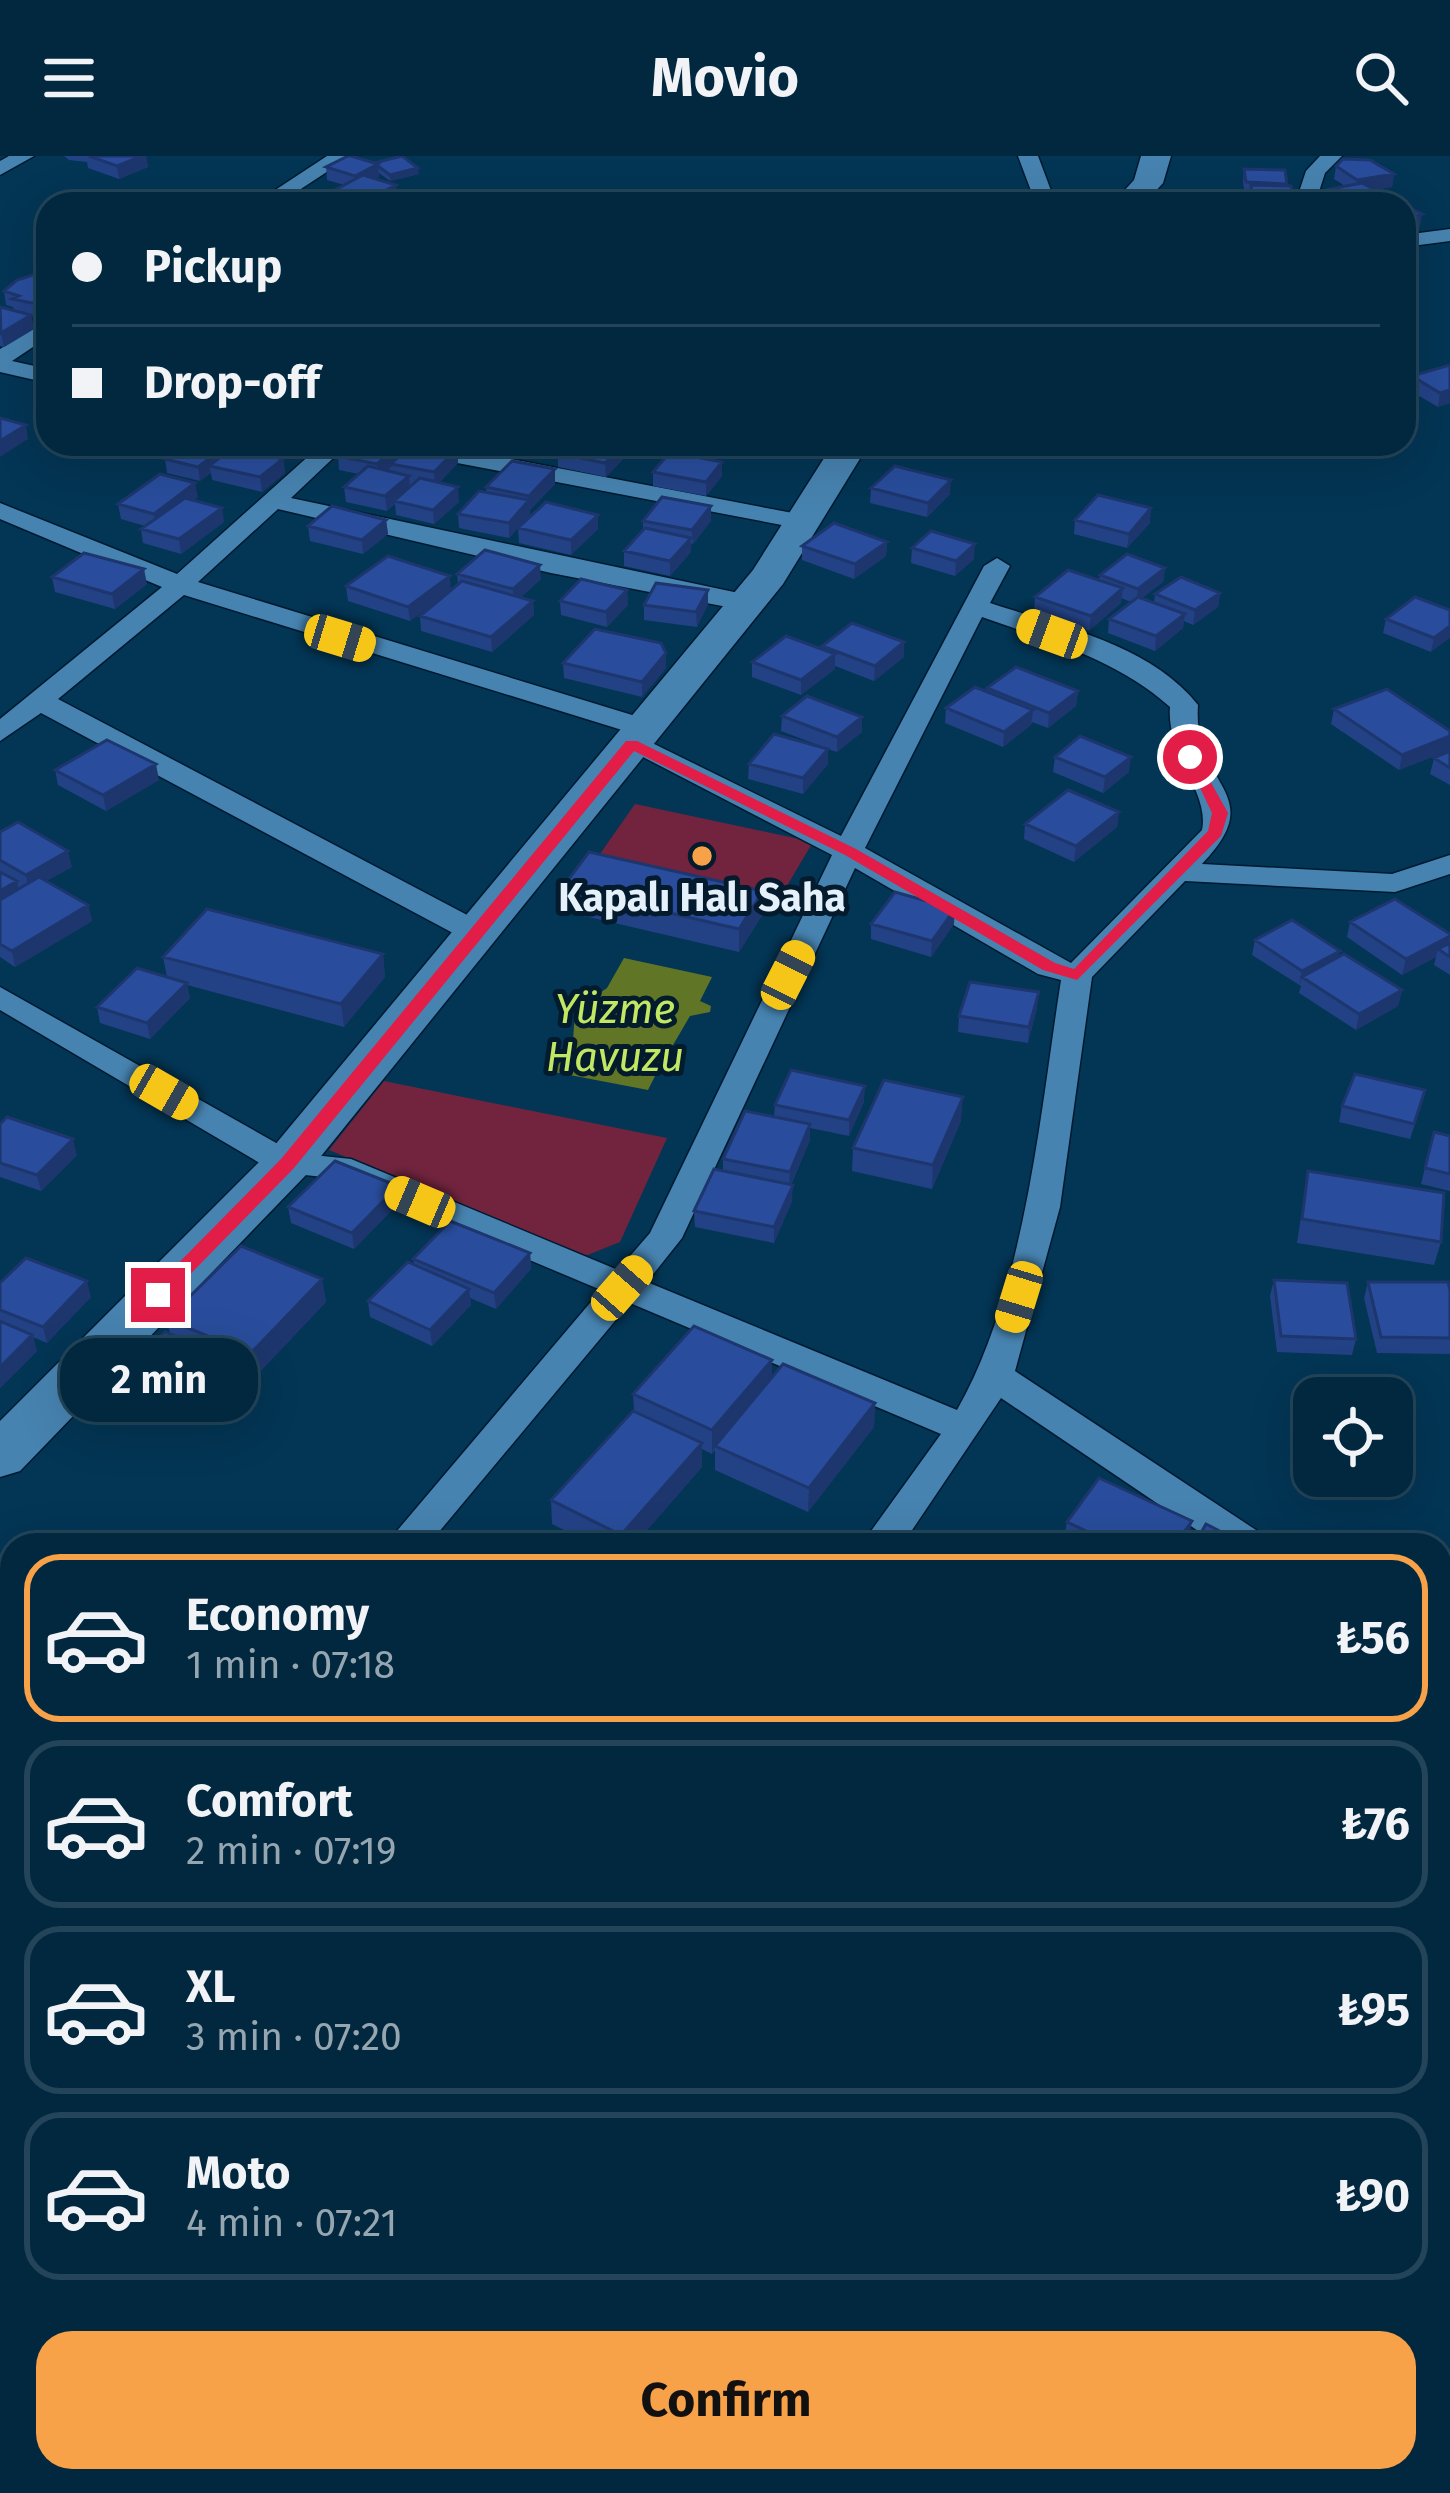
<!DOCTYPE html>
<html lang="en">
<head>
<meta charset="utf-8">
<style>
  :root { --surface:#02283f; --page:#0c3046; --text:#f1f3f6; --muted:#96a6b0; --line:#234459; --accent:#f7a149 }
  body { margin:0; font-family:"Fira Sans",sans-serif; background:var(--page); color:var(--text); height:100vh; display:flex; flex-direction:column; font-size:45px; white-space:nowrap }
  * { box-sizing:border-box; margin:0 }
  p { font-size:39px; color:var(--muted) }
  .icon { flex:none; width:66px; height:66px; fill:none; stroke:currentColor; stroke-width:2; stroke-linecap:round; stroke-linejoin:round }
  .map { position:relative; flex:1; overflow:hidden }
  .side { position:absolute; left:0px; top:1377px; width:1452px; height:960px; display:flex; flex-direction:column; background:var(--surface); border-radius:36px 36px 0 0; box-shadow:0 12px 48px #0002,0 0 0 3px var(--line) }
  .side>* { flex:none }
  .guide { position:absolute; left:36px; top:36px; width:1380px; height:264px; border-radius:36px; box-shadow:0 12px 48px #0002,0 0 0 3px var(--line); display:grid; align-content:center; height:264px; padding:0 36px; background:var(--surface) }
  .fabs { position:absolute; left:1293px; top:1221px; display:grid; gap:24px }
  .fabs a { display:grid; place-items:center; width:120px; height:120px; border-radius:24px; background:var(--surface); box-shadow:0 12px 48px #0002,0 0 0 3px var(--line); font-size:60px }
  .end { position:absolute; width:54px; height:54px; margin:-27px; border:15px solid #e11d48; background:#fff; box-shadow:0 0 0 6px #fff }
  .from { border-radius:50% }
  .bubble { position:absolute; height:84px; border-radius:36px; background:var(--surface); box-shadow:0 12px 48px #0002,0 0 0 3px var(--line); font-size:39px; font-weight:700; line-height:84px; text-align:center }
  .car { position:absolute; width:36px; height:72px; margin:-36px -18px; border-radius:15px; box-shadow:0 0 9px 3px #0007; background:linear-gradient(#f5c518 24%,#345 0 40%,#f5c518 0 76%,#345 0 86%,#f5c518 0) }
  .guide b { display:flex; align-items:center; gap:42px; height:114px; font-size:45px }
  .guide b+b { border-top:3px solid var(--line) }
  .guide i { width:30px; height:30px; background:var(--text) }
  ul { padding:21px 0 0; list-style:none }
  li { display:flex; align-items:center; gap:36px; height:168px; margin:0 24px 18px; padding:0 12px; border:6px solid var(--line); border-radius:36px }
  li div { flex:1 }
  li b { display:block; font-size:45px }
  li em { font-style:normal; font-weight:700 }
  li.current { border-color:var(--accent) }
  li>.icon { width:108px; height:108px; stroke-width:1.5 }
  .cta { display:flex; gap:24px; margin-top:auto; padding:24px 36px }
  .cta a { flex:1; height:138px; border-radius:36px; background:var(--accent); color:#111; font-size:48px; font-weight:700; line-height:138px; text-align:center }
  header { display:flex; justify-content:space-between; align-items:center; height:156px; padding:0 36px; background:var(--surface); font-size:54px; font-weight:700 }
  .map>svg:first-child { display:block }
  .green { fill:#72243f }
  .water { fill:#607526 }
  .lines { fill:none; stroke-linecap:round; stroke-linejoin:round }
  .street-casing { stroke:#001b31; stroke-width:3 }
  .secondary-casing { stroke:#001b31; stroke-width:3 }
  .street { fill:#4783b0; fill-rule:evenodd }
  .secondary { fill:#4783b0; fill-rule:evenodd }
  .wall { fill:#234286 }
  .shaded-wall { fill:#1d366d }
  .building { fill:#294d9c; stroke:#1d366d; stroke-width:3 }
  .route { fill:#e11d48 }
  .poi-dot { fill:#f7a149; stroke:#031b2d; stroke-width:4.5 }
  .labels { text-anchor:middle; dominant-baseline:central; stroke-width:10; stroke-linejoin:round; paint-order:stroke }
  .poi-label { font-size:39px; font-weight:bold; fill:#e4f0fa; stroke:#031b2d }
  .water-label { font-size:42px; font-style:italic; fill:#c2e763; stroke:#031b2d }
</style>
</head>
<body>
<header><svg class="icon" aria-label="menu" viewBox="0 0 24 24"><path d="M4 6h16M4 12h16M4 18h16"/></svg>Movio<svg class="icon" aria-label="search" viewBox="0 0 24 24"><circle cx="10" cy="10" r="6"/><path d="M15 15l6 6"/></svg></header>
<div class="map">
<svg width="1450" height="2337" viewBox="0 0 1450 2337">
  <rect width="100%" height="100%" fill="#033554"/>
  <path class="green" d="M635 648 813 686 772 755 588 715Z
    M384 925 667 982 620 1086 585 1100 329 994Z"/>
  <path class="water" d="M624 802 712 821 700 845 711 850 710 856 690 860 673 889 655 891 652 899 662 906 648 934 554 916 573 885 575 854 607 832Z"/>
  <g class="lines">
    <defs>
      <path id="street" d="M9 0H34L0 19V5Z
        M327 0H351L278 48H254Z
        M1018 0H1038L1056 48H1036Z
        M1320 0H1342L1325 17 1315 48H1295L1306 15Z
        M1450 73V85L1404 91V79Z
        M48 164V181L12 205 48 213V227L0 216V193Z
        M322 288H348L291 342 748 439 761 447 748 455 551 417 278 353 198 426 655 566 659 572 645 580 635 578 184 439 58 543 488 770 492 777 488 784H466L41 557 0 585V563L162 431 0 363V347L177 418Z
        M382 288H432L803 359 815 366 803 373 394 295Z
        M997 402 1010 410 990 447C1059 470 1150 488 1198 549 1192 632 1271 636 1202 708L1392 718 1450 699V718L1395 736 1185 725 1092 821 1060 1051 1015 1215 1262 1378 1268 1389H1219L1001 1242 902 1389H861L941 1278 630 1147 428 1389H385L601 1134 334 1022 275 1016 0 854V831L294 997 351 1003 618 1114 650 1077 832 699 618 588 622 582H642L841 680 984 410ZM982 461C1049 485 1116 503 1170 551 1166 598 1210 637 1202 674L1071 807 865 692ZM855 712 1038 818 1061 824C1040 959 1025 1135 957 1254L647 1126 682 1082Z
        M1450 1471V1508L1440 1511V1474Z
        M1440 1556 1450 1559V1600L1440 1597Z
        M0 1586 12 1590V1627L0 1623Z
        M12 1878V1932L0 1936V1883Z
        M143 2325H199L194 2337H138Z
        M911 2325H966L961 2337H906Z"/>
      <path id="secondary" d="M1141 0H1171L1163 27 1144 48H1112L1134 24Z
        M833 288H869L783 428 305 1020 20 1315 0 1321V1265L269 996 753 414Z"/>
    </defs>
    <use href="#street" class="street-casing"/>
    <use href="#secondary" class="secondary-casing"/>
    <use href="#street" class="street"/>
    <use href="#secondary" class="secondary"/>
  </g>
  <path class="wall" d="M64 0H146L148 11 119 23 88 12 87 6 69 4Z
    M348 0 419 18 390 25 379 17V21L375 23 396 29 397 42 386 48H333L331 36 344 29 327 24 326 11Z
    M1336 10 1394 18 1392 31 1374 34 1402 48H1330L1328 46 1330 33 1345 30 1334 23Z
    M1244 13 1287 28 1294 48H1250L1249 40 1245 39 1243 26Z
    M48 114V158L40 162 31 160 34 173 4 191 0 190V151L14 155 13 151 6 149 4 135Z
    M1450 209V247L1438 251 1409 234 1412 220Z
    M400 288 401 298 457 293 458 307 439 327 459 346 434 368 396 359 395 348 387 355 346 346 344 331 359 318 339 314 338 300Z
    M446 288H517L501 302 446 290Z
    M634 288H677L672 294Z
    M227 289 228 295 283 303 285 317 262 336 212 324 211 317 200 325 167 317 165 303Z
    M558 297 627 299 606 321 558 311Z
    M555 313V328L530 354V359L509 382 459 372 458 358 487 337 486 331Z
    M653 316 722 320 706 340 653 330Z
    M871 332 950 338 927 361 870 347Z
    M198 341 194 344 224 366 181 398 143 387 141 373 145 370 121 363 118 348Z
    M711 350V365L691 389V396L670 420 624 410V395L643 374V365Z
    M386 364 388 378 363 398 310 385 308 370Z
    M1075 364 1150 367 1127 392 1074 378Z
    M518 372 598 373 571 399 519 387Z
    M887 386 886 400 854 423 802 404V390Z
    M912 392 974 403 955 420 911 407Z
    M1165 412 1163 426 1142 442 1154 447 1155 438 1220 437 1218 451 1193 469 1184 465 1183 472 1155 495 1108 477 1109 463 1131 446 1121 442V447L1089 475 1034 456 1035 441 1099 425 1100 419Z
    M457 418 541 423 521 441 533 445 534 459 492 496 421 475 420 460 440 443 410 465 348 445 346 430 451 434 458 428Z
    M52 421 147 428 115 453 55 436Z
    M627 434 628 449 607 471 561 459 560 445Z
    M708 448 697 471 644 464V449Z
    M1450 454 1431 496 1383 477 1386 463Z
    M904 486V501L874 525 835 510V513L801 539 752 521V506L822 493V490Z
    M563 507 666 512 642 541 564 522Z
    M987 532 1078 535 1076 550 1048 572 1032 566 1031 569 1003 591 945 567 946 552 986 536Z
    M1334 553 1450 594 1399 614 1331 568Z
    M782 560 862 561V576L837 596 828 593V608L803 638 748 623 749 608 826 592 781 575Z
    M1450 595V629L1430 618 1434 602Z
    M1055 601 1129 616 1103 637 1053 616Z
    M55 614 159 624 106 655 58 629Z
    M1119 656 1117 671 1074 706 1024 683 1025 668Z
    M0 676 72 711 46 725 88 749 92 765 15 811 0 801Z
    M562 732 763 758 739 796 563 755Z
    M1350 766 1450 778V819L1434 809 1436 801 1402 819 1347 781Z
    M871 768H954L931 801 871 783Z
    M1255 784 1338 801 1402 834 1398 850 1356 874 1299 837 1301 830 1252 799Z
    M383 798 385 821 344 871 187 829 190 842 150 883 100 867 97 851 167 821 163 801Z
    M1037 852 1028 887 958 876 959 860Z
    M864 946 849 980 810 972V984L791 1029 792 1045 774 1087 695 1071 694 1055 723 1015V1003L774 961 775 949Z
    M1342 950H1421L1410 983 1339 966Z
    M961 965 932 1033 852 1015 853 992Z
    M0 968 77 999 41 1035 0 1021Z
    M1434 976 1450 980V1035L1421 1028Z
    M1308 1015 1441 1086 1434 1109 1297 1087Z
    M398 1030 400 1046 354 1093 291 1067 288 1051Z
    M530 1097 531 1113 496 1153 470 1142 471 1149 432 1190 370 1161 368 1145 414 1109 413 1103Z
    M322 1123 326 1146 254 1222 221 1208 223 1215 174 1265 119 1241 115 1225 170 1178 167 1163Z
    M1274 1124 1356 1183 1352 1199 1277 1196 1270 1140Z
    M1368 1126 1450 1134V1198L1377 1197 1364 1142Z
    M0 1127 91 1141 47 1187 33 1181 37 1195 0 1232Z
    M772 1221 875 1247 874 1271 808 1356 715 1314V1294L712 1298 702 1293V1311L634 1389H594L552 1368 551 1344 634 1255 633 1238Z
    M1067 1366 1189 1381 1183 1389H1052L1064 1382Z
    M0 1434 7 1542 0 1539Z
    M1450 2055V2146L1440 2140V2075Z
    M499 2325H607L594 2337H509Z
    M700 2325H735L728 2337H718Z
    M1035 2325H1133L1126 2337H1053Z
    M1394 2325H1440L1450 2337H1407Z"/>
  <path class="shaded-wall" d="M142 0H146L148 11 119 23 117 10Z
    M378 8 379 21 356 33 355 20Z
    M418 12 419 18 390 25V19Z
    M1394 18 1392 31 1355 37 1357 24Z
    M396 29 397 42 386 48H365V45Z
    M1422 58 1420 71 1404 74V61Z
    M48 143V158L40 162 37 148Z
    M31 159 34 173 4 191 1 177Z
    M1450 234V247L1438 251 1440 237Z
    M26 269 28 283 0 301V285Z
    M400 288 402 301 379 322 377 308Z
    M500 288H517L501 302Z
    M624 288H627V299L606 321 605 307Z
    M227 289 229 303 209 310 211 317 200 325 198 311Z
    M457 293 458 307 435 331 434 316Z
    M283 303 285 317 262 336 260 321Z
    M722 306V320L706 340V326Z
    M555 313V328L530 354 529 340Z
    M409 320 410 334 394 345 395 348 387 355 385 340Z
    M951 324 950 338 927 361 928 347Z
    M195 327 198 341 156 372 154 358Z
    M458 331 459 346 434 368 433 354Z
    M529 344 530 359 509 382V367Z
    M711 350V365L693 389 692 374Z
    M222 352 224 366 181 398 179 383Z
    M1151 352 1150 367 1127 392 1129 378Z
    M598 359V373L571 399V384Z
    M386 364 388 378 363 398 362 384Z
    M691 382V396L670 420V405Z
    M887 386 886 400 854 423 855 408Z
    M975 388 974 403 955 420 956 405Z
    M540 409 541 423 514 448 513 433Z
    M1165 412 1163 426 1136 447 1138 433Z
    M144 413 147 428 115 453 112 438Z
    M450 420 451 435 410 465 408 451Z
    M1123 432 1121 447 1089 475 1091 460Z
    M627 434 628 449 607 471 606 456Z
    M708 434V448L697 471 696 456Z
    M1220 437 1218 451 1193 469 1195 454Z
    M533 445 534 459 492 496 491 481Z
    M1185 458 1183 472 1155 495 1156 480Z
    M1450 470V482L1431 496 1434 482Z
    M904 486V501L874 525 875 510Z
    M666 497V512L642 541V526Z
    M835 498V513L801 539V524Z
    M1078 535 1076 550 1048 572 1049 557Z
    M1033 554 1031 569 1003 591 1004 576Z
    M862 561V576L837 596V581Z
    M1450 580V594L1399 614 1402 599Z
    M828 593V608L803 638V622Z
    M1131 601 1129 616 1103 637 1105 621Z
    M156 608 159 624 106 655 103 639Z
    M1119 656 1117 671 1074 706 1076 690Z
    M68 695 72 711 29 735 26 719Z
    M17 725 20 740 0 753V735Z
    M763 735V758L739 796V773Z
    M88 749 92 765 15 811 12 795Z
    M955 753 954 768 931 801 932 785Z
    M1450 780 1448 795 1438 793 1436 801 1402 819 1406 803Z
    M1340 795 1336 811 1302 821 1299 831 1302 815Z
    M383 798 385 821 344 871 341 848Z
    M187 827 190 842 150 883 147 867Z
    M1402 834 1398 850 1356 874 1359 858Z
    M1039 836 1037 852 1028 887 1029 871Z
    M865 930 864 946 849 980V964Z
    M963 941 961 965 932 1033 933 1009Z
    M810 968V984L789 1032 790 1016Z
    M73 983 77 999 41 1035 37 1019Z
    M793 1029 792 1045 774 1087V1071Z
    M398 1030 400 1046 354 1093 352 1077Z
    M530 1097 531 1113 496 1153 494 1137Z
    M322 1123 326 1146 254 1222 250 1198Z
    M87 1125 91 1141 47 1187 43 1171Z
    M469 1133 471 1149 432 1190 430 1174Z
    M32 1179 37 1195 0 1232V1211Z
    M220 1199 223 1215 174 1265 171 1249Z
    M772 1204V1228L715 1290 712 1298V1274Z
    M875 1247 874 1271 808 1356 809 1332Z
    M702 1287V1311L634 1389H621V1379Z
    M1192 1365 1189 1381 1183 1389H1175Z
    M12 1516V1537L7 1542 2 1527Z
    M12 1695V1716L0 1729V1708Z
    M467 2325H472L474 2337H461L460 2331Z
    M592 2325H607L594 2337H578Z
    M727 2325H735L728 2337H725Z
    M1127 2325H1133L1126 2337H1121Z"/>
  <path class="building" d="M89 0H142L117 10Z
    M348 0H351L378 8 355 20 326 11Z
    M402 0 418 12 390 19 374 7Z
    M1343 3 1370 4 1394 18 1357 24 1336 10Z
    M1244 13 1285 14 1287 28 1246 26Z
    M363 19 396 29 365 45 331 36Z
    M1362 27 1402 48H1364L1379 42 1351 47 1330 33Z
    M1251 29 1291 30 1295 46 1253 45Z
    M1404 49 1422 58 1404 61Z
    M48 114V127L39 124 48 128V143L37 148 12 143 19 140 4 135 17 124Z
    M0 151 31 159 1 177Z
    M1450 209V234L1440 237 1412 220Z
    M0 262 26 269 0 285Z
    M184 288H224L227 289 198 311 165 303Z
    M351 288H399L377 308 338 300Z
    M412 288H430L457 293 434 316 391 308Z
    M567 288H624L605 307 558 297Z
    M232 292 283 303 260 321 209 310Z
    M670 296 722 306 706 326 653 316Z
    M512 305 555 313 529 340 486 331Z
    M368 310 409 320 385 340 344 331Z
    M895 310 951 324 928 347 871 332Z
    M160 318 195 327 154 358 118 348Z
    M420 322 458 331 433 354 394 345Z
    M479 335 529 344 509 367 458 358Z
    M1098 339 1151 352 1129 378 1075 364Z
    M662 341 711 350 692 374 643 365Z
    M185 342 222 352 179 383 141 373Z
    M546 346 598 359 571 384 518 372Z
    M332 350 386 364 362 384 308 370Z
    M834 367 887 386 855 408 802 390Z
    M645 372 691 382 670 405 624 395Z
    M931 375 975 388 956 405 912 392Z
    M485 394 540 409 513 433 457 418Z
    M84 397 144 413 112 438 52 421Z
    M1127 398 1165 412 1138 433 1100 419Z
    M388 400 450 420 408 451 346 430Z
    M1068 414 1123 432 1091 460 1035 441Z
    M1181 421 1220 437 1195 454 1155 438Z
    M581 423 627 434 606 456 560 445Z
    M462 425 533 445 491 481 420 460Z
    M656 427 708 434 696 456 644 449Z
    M1138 441 1185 458 1156 480 1109 463Z
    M1415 441 1450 454V470L1434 482 1386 463Z
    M852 467 904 486 875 510 822 490Z
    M595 473 661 487 666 497 642 526 563 507Z
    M786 480 835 498 801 524 752 506Z
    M1016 511 1078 535 1049 557 987 532Z
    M975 531 1033 554 1004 576 946 552Z
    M1387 533 1450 575V580L1402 599 1334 553Z
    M807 540 862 561 837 581 782 560Z
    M774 578 828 593 803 622 749 608Z
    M1080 580 1131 601 1105 621 1055 601Z
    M107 584 156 608 103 639 55 614Z
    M1450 595V612L1434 602Z
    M1068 634 1119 656 1076 690 1025 668Z
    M18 666 68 695 26 719 0 704V676Z
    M589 696 763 735 739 773 562 732Z
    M0 716 17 725 0 735Z
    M39 721 88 749 12 795 0 788V744Z
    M895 736 955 753 932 785 871 768Z
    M1395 743 1450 778V780L1406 803 1350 766Z
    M207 753 383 798 341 848 163 801Z
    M1292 764 1340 795 1302 815 1255 784Z
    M1450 787V801L1438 793Z
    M1344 798 1402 834 1359 858 1302 821Z
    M137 812 187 827 147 867 97 851Z
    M970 826 1039 836 1029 871 959 860Z
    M791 914 865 930 849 964 775 949Z
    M1355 918 1425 934 1414 968 1342 950Z
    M884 924 963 941 933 1009 853 992Z
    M745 955 810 968 790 1016 723 1003Z
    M7 961 73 983 37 1019 0 1007V968Z
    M1434 976 1450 980V1018L1425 1012Z
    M335 1005 398 1030 352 1077 288 1051Z
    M714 1013 793 1029 774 1071 694 1055Z
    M1308 1015 1444 1037 1441 1086 1302 1063Z
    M450 1065 530 1097 494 1137 413 1103Z
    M241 1090 322 1123 250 1198 167 1163Z
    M26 1102 87 1125 43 1171 0 1154V1127Z
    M408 1106 469 1133 430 1174 368 1145Z
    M1274 1124 1347 1127 1356 1183 1281 1180Z
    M1368 1126H1448L1450 1134V1182L1381 1181Z
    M0 1165 32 1179 0 1211Z
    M694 1170 772 1204 712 1274 633 1238Z
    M165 1176 220 1199 171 1249 115 1225Z
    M783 1208 875 1247 809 1332 715 1290Z
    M633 1255 702 1287 621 1379 551 1344Z
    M1099 1322 1192 1365 1175 1389H1116L1067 1366Z
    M1206 1368 1235 1383 1234 1389H1194Z
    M1058 1380 1081 1389H1052Z
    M12 1422V1516L2 1527 0 1526V1434Z
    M0 1644 12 1651V1695L0 1708Z
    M1440 1749 1446 1751 1440 1764Z
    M1450 2055V2120L1440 2114V2075Z
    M1440 2213 1450 2222V2336L1427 2337 1414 2325H1440Z
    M376 2325H467L460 2331 464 2337H360Z
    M508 2325H592L578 2337H518Z
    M621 2325H669L681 2337H609Z
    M1068 2325H1127L1121 2337H1086Z
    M1325 2325H1375L1394 2337H1319Z"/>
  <path class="route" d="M626 585H637L856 693 1055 807 1074 813 1208 675 1212 657 1184 598H1195L1228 657 1221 680 1077 824 1043 814 845 699 634 595 294 1012 165 1144H151V1135L281 1003Z"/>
  <circle class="poi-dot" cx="702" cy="700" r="12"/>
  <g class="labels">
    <g class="poi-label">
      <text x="702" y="742">Kapalı Halı Saha</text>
    </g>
    <g class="water-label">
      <text x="615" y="853">Yüzme<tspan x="615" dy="48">Havuzu</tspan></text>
    </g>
  </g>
</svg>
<div class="fabs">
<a><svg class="icon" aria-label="locate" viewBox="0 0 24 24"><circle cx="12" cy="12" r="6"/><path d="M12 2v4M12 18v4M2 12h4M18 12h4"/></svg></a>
</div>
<i class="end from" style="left:1190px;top:601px"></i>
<i class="end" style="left:158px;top:1139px"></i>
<div class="bubble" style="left:60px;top:1182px;width:198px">2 min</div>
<i class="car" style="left:1052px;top:478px;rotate:290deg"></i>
<i class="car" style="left:340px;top:482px;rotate:107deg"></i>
<i class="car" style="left:788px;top:819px;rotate:27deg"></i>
<i class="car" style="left:164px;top:936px;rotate:120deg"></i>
<i class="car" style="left:420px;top:1046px;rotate:293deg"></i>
<i class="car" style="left:622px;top:1132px;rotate:41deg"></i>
<i class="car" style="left:1019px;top:1141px;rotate:197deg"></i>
<div class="guide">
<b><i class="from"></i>Pickup</b>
<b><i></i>Drop-off</b>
</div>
<section class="side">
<ul>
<li class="current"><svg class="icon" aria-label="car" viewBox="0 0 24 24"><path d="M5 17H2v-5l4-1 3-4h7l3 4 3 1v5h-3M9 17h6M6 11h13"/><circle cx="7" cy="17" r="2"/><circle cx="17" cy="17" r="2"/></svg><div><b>Economy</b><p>1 min · 07:18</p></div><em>₺56</em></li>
<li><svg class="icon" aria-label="car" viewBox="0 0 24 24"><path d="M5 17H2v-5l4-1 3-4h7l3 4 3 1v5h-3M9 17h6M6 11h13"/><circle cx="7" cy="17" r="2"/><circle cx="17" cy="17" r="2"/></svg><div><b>Comfort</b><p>2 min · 07:19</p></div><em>₺76</em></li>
<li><svg class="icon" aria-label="car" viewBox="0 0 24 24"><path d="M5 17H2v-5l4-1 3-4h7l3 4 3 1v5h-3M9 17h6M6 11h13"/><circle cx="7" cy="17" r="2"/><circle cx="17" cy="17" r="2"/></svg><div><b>XL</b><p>3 min · 07:20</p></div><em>₺95</em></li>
<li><svg class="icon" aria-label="car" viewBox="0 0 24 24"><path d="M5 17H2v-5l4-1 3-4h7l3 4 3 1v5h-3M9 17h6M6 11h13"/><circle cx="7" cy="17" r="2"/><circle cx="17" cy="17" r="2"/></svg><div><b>Moto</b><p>4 min · 07:21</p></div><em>₺90</em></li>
</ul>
<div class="cta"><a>Confirm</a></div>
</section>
</div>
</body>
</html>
